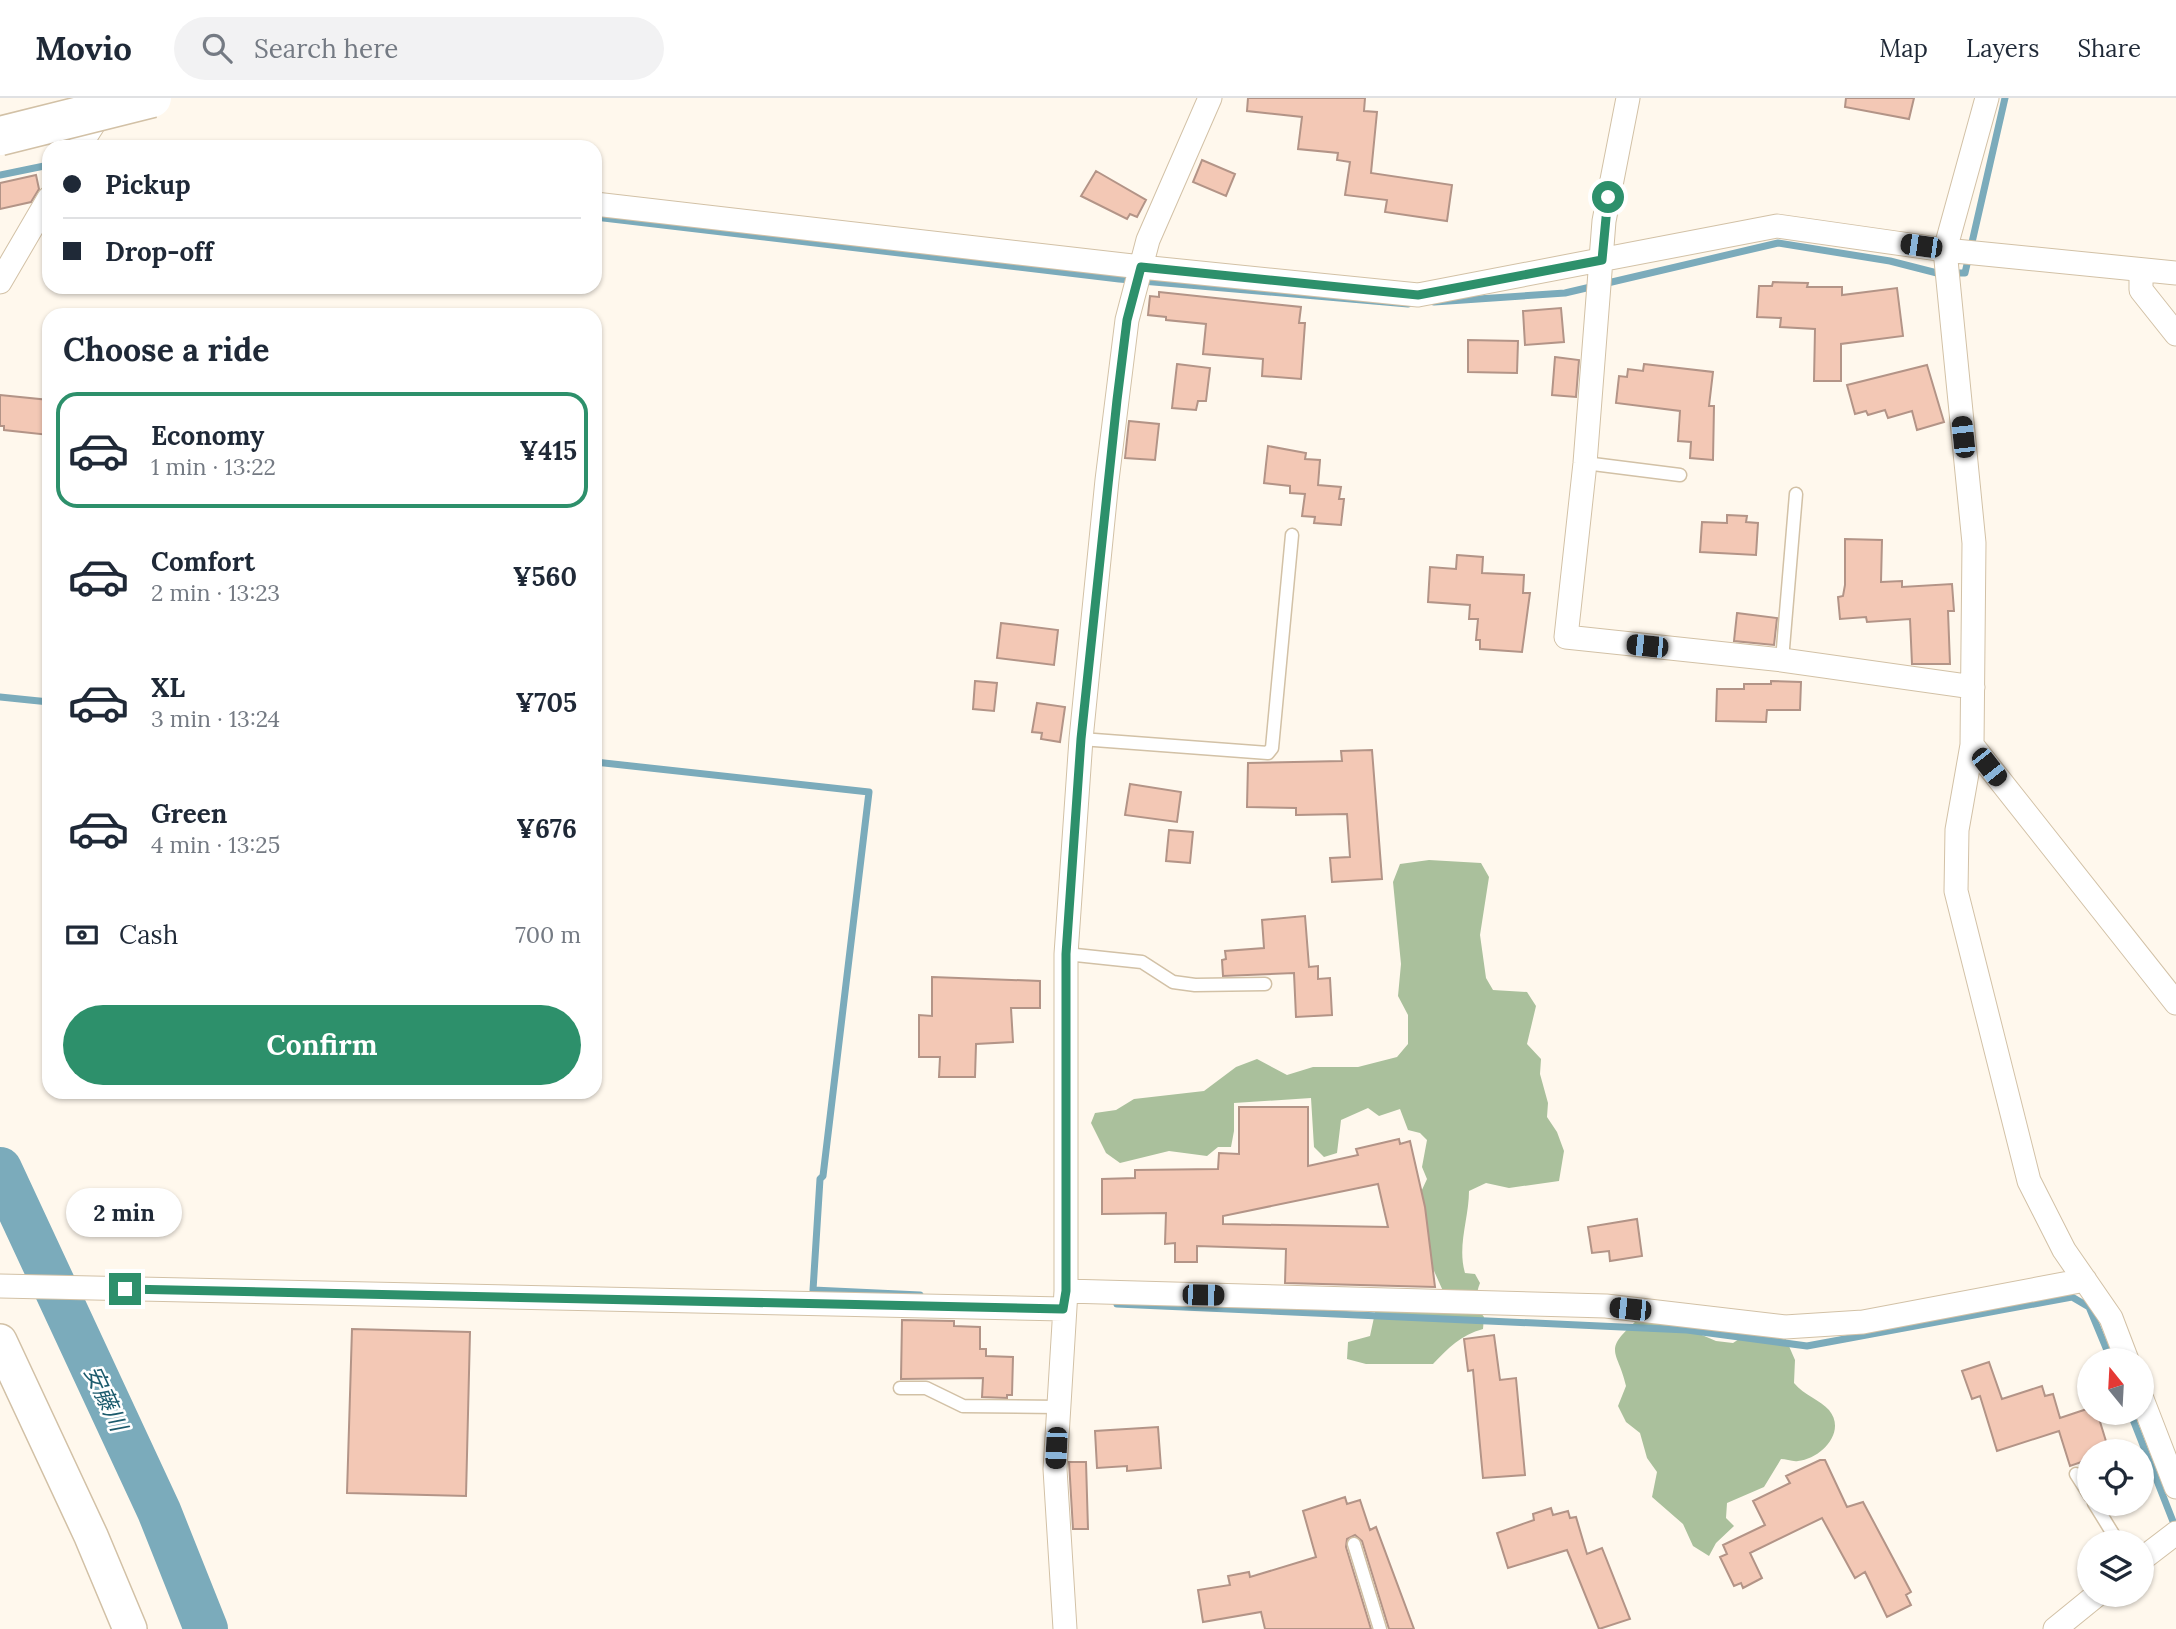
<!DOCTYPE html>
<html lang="en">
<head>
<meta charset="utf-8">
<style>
  :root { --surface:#fff; --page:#f2f2f3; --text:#1f2937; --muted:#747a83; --line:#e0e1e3; --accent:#2d906b }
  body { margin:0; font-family:Lora,"Noto Sans JP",serif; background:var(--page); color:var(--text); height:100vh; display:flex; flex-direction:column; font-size:26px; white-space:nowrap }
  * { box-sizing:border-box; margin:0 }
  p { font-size:23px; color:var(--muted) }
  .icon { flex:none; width:38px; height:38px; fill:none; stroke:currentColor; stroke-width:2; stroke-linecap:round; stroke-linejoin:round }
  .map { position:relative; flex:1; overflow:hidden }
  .drawer { position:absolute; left:42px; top:210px; width:560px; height:791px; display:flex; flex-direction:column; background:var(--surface); border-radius:21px; box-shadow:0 2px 5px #0004 }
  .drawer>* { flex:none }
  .banner { position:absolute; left:42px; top:42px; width:560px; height:154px; border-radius:21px; box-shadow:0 2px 5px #0004; display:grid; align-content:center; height:154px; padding:0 21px; background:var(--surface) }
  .needle { width:46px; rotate:342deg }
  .controls { position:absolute; left:2077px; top:1250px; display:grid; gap:14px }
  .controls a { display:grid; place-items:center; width:77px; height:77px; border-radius:50%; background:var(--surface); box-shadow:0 2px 5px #0004; font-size:35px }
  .end { position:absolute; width:32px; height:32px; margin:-16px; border:9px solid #2d906b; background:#fff; box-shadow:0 0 0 4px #fff }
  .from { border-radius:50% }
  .bubble { position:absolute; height:49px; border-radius:24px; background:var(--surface); box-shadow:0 2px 5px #0004; font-size:23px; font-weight:700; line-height:49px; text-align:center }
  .car { position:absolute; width:21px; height:42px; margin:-21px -10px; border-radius:9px; box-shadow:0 0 5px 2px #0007; background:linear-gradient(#222 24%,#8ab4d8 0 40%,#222 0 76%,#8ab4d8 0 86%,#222 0) }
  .banner b { display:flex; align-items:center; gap:24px; height:66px; font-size:26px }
  .banner b+b { border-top:2px solid var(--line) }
  .banner i { width:18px; height:18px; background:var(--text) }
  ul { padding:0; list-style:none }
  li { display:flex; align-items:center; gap:21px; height:116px; margin:0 14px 10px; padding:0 7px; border:4px solid transparent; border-radius:21px }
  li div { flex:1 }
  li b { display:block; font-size:26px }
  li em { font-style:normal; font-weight:700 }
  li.current { border-color:var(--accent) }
  li>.icon { width:63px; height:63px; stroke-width:1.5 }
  h2 { padding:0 21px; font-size:32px; line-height:84px }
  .pay { display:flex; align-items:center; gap:18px; height:77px; padding:0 21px; font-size:26px }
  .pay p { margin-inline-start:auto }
  .action { display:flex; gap:14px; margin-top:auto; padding:14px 21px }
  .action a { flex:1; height:80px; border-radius:42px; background:var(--accent); color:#fff; font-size:28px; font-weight:700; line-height:80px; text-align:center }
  header { display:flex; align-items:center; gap:42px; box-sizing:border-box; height:98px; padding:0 35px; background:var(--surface); border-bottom:2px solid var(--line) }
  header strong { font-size:33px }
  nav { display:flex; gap:38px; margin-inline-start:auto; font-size:24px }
  .search { width:490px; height:63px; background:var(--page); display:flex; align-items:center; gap:18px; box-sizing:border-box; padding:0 24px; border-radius:38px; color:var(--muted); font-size:26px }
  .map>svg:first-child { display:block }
  .forest { fill:#aac09c }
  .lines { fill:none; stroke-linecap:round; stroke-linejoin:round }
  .stream { stroke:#7babbb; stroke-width:7 }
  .river { stroke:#7babbb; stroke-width:44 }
  .building { fill:#f3c8b5; stroke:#b39487; stroke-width:2; fill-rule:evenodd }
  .lane-casing { stroke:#d2c1a6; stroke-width:15 }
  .street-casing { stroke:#d2c1a6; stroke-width:25 }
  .secondary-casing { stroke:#d2c1a6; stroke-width:36 }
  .lane { stroke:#fff; stroke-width:12 }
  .street { stroke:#fff; stroke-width:23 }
  .secondary { stroke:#fff; stroke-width:33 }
  .highway-bridge-casing { stroke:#d2c1a6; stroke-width:41; stroke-linecap:butt }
  .highway-bridge { stroke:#fff; stroke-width:38 }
  .route { stroke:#2d906b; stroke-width:9 }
  .labels { text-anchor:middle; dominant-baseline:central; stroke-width:5; stroke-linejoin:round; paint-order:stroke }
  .water-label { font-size:23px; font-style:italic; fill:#1b5a6c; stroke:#fff }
</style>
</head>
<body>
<header>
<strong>Movio</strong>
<div class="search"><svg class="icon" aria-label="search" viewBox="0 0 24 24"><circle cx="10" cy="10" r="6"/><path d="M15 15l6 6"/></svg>Search here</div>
<nav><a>Map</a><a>Layers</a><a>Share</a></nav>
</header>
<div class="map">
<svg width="2176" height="1531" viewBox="0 0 2176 1531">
  <rect width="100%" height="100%" fill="#fff8ed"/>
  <path class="forest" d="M1429 762 1481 765 1489 779 1480 837 1486 880 1493 892 1527 894 1536 908 1527 946 1541 961 1540 976 1548 1005 1547 1019 1557 1034 1564 1053 1559 1083 1509 1090 1486 1085 1469 1093C1469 1120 1457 1148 1465 1175L1475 1176 1480 1185C1475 1198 1475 1208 1484 1219L1483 1231C1461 1237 1448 1250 1433 1266H1366L1347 1261 1348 1244 1370 1238 1376 1210 1443 1193 1426 1155 1420 1096 1427 1081 1422 1069 1427 1042 1420 1035 1408 1032 1400 1011 1379 1018 1368 1010 1341 1022 1337 1055 1324 1059 1314 1049 1311 1000 1234 1005V1033L1231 1049H1218L1207 1058 1169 1053 1120 1065 1106 1055 1091 1025 1095 1015 1116 1012 1134 1001 1204 993 1236 969 1257 961 1287 977 1313 969H1358L1397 959 1408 946V917L1398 898 1401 866 1393 784 1400 766Z
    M1635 1224 1676 1226 1716 1243 1733 1245 1748 1235 1785 1239 1795 1262 1794 1285C1804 1297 1820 1302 1829 1312 1847 1334 1821 1361 1798 1363 1793 1364 1786 1361 1781 1361L1764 1389 1727 1405 1726 1420 1734 1428 1716 1445 1709 1458 1693 1448 1683 1426 1652 1399 1657 1374 1647 1360 1640 1335 1626 1324 1618 1308 1626 1288C1618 1252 1602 1254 1635 1224Z"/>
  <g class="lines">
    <path class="stream" d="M0 77 49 67
      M595 119 1119 181 1408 206
      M1434 204 1565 195 1778 145 1890 163 1937 175H1965L2005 0
      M0 599 49 604
      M595 664 869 694 823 1078 820 1081 813 1192 920 1197
      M1117 1206 1687 1232 1807 1248 2072 1199 2089 1209 2111 1262
      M2130 1314 2176 1431"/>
    <path class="river" d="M0 1071 159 1413 206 1531"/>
  </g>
  <path class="building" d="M1248 0H1365L1364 13 1377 14 1371 75 1452 87 1447 123 1385 114 1387 102 1345 97 1350 64 1337 62 1338 55 1298 51 1302 19 1247 13Z
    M1846 0H1914L1909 21 1845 9Z
    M1202 62 1235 76 1226 98 1193 84Z
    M1096 73 1146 102 1137 119 1130 116 1127 121 1081 98Z
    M36 77 39 91 31 104 0 111V85Z
    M1773 184 1808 185 1807 189H1842V197L1897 190 1903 238 1841 246V283H1814L1815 231 1780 229 1781 220 1757 219 1759 188H1772Z
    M1159 194 1301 209 1299 225H1305L1301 281 1262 278 1263 261 1203 256 1206 226 1166 222V219L1148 217 1150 198 1159 199Z
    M1561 210 1564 244 1525 247 1523 213Z
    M1468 242 1518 243 1517 275 1468 274Z
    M1555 259 1579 262 1576 299 1552 297Z
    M1177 266 1210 270 1206 303H1198L1196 312 1172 310Z
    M1644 266 1713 274 1709 308H1714L1713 362 1690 360 1691 344 1678 343 1680 313 1616 305 1619 278 1627 279 1628 271 1643 273Z
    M1927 267 1944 324 1917 332 1912 313 1888 320 1885 312 1868 317 1866 313 1855 316 1847 287Z
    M0 297 49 302V337L4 332V328H0Z
    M1129 323 1159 326 1155 362 1125 360Z
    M1268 348 1306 355 1305 361 1320 362 1318 387 1341 389 1339 401H1344L1341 427 1314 425 1315 419 1302 418 1305 396 1290 395V388L1264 385Z
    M1727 417 1747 418 1746 424 1758 425 1756 457 1700 454 1702 424 1727 425Z
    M1845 441 1882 442 1881 484 1902 483V489L1952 486 1954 513H1948L1950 566H1912L1910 521 1867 524 1866 519 1840 521 1838 499 1843 498 1845 487Z
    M1457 457 1483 459 1482 475 1524 477 1523 495H1530L1522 554 1480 551V542H1476L1478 521H1469L1470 507 1428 504 1430 469 1456 471Z
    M1737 515 1777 520 1774 547 1734 543Z
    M1001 525 1058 532 1054 567 997 560Z
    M975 583 997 585 994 613 973 611Z
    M1771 583 1801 584 1800 612H1767L1766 624 1716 623 1717 591H1744V586H1771Z
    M1037 605 1065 609 1060 644 1041 641 1042 635 1032 634Z
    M1372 652 1382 781 1332 784 1330 760 1350 759 1347 716 1296 717V710L1247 709 1248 665 1342 663 1341 653Z
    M1130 686 1181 694 1177 724 1125 717Z
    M1169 732 1193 734 1190 765 1166 763Z
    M1305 818 1309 869 1318 868V881L1330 880 1332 917 1296 919 1294 875 1223 878 1222 862 1226 861 1225 853 1264 850 1262 822Z
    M932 879 1040 883V910H1011L1013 944 976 946 975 979H939L940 959H919V917L932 918Z
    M1239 1009H1308V1068L1358 1057 1356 1051 1399 1041 1400 1046 1410 1043 1425 1109 1435 1189 1285 1185 1286 1151 1197 1148V1164H1175V1145L1165 1146 1166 1115 1102 1116V1081L1135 1080V1072L1218 1071 1219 1055 1239 1056ZM1378 1086 1388 1129 1223 1126V1118Z
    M1637 1121 1642 1158 1610 1163 1609 1153 1592 1155 1588 1129Z
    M902 1222 954 1223V1228L980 1229V1251H986V1258L1013 1259 1012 1297H1007V1300L982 1299 983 1280 901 1281Z
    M352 1231 470 1234 466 1398 347 1395Z
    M1494 1237 1500 1282 1516 1280 1525 1377 1483 1380 1473 1272 1468 1273 1464 1241Z
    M1989 1264 2002 1301 2042 1288 2045 1298 2053 1296 2060 1320 2090 1310V1314H2097L2109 1353H2090V1361L2070 1368 2059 1333 1997 1353 1980 1298 1972 1301 1962 1273Z
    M1158 1329 1161 1370 1127 1373V1368L1097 1370 1095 1333Z
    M1820 1362H1825L1847 1409 1863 1404 1911 1494 1906 1497 1911 1507 1887 1519 1865 1474 1855 1480 1822 1420 1750 1455 1762 1480 1743 1490 1741 1485 1734 1488 1720 1459 1727 1456 1723 1447 1765 1427 1753 1403 1790 1385 1786 1378Z
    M1069 1364H1086L1088 1431H1073Z
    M1345 1399 1347 1406 1360 1402 1370 1432 1376 1429 1414 1531H1389L1362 1443 1355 1437 1347 1441 1346 1449 1371 1531H1265L1261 1514 1203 1524 1198 1492 1230 1487 1228 1478 1249 1474 1250 1479 1316 1459 1303 1413Z
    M1551 1410 1553 1417 1568 1413 1570 1420 1576 1419 1587 1456 1602 1450 1630 1521 1599 1531 1567 1452 1508 1470 1497 1435 1534 1422 1533 1416Z"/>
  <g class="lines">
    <defs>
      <path id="lane" d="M1585 365 1680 377
        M1782 562 1796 396
        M1081 641 1268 655 1272 650 1292 437
        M1066 856 1142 864 1173 884 1195 887 1265 886
        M900 1290H926L963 1308 1059 1309
        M2076 1376 2090 1398
        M2094 1405 2118 1444
        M1354 1446 1380 1531"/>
      <path id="street" d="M1628 0 1604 123 1585 365 1566 539 1782 562 1973 589
        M1987 0 1945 152 1974 445 1972 647 1957 732 1956 793 2029 1083 2064 1152 2111 1220 2127 1262
        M79 49 103 11
        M595 106 1141 169 1418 197 1777 128 1945 152 2176 175
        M2141 172V192L2176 236
        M0 184 49 100
        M1972 647 2176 905
        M0 1188 1063 1211
        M1066 1193 1606 1208 1785 1229 1863 1224 2085 1182
        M2142 1301 2176 1389
        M2142 1461 2176 1435
        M1065 1531 1055 1371 1066 1193V856L1081 641 1107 382 1127 222 1148 142 1210 0
        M2055 1531 2098 1496"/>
      <path id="secondary" d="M0 1243 91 1438 130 1531"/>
    </defs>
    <use href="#lane" class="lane-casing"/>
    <use href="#street" class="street-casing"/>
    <use href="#secondary" class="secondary-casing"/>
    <use href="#lane" class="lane"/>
    <use href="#street" class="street"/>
    <use href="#secondary" class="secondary"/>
    <defs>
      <path id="highway-bridge" d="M0 38 152 0"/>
    </defs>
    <use href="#highway-bridge" class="highway-bridge-casing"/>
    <use href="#highway-bridge" class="highway-bridge"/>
  </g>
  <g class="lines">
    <path class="route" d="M125 1191 1063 1211 1066 1193V856L1081 641 1117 302 1127 222 1141 169 1418 197 1602 162 1608 99"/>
  </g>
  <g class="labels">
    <g class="water-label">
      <text transform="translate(106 1300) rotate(65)">安藤川</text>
    </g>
  </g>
</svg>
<div class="controls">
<a><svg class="needle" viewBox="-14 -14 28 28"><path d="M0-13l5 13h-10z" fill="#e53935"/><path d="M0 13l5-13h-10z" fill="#747a83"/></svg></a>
<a><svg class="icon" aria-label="locate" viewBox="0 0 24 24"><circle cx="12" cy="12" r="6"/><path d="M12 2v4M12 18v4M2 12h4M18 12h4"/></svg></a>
<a><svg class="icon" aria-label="layers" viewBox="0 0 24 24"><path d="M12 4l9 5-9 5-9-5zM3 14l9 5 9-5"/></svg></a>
</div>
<i class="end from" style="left:1608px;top:99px"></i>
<i class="end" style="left:125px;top:1191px"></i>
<div class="bubble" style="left:66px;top:1090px;width:116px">2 min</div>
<i class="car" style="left:1921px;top:148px;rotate:278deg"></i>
<i class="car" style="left:1963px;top:339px;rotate:354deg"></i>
<i class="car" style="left:1647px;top:548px;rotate:276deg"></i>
<i class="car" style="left:1989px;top:669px;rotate:142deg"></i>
<i class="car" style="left:1203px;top:1197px;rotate:91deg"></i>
<i class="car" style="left:1630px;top:1211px;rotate:276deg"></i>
<i class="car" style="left:1056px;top:1350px;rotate:183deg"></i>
<div class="banner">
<b><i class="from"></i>Pickup</b>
<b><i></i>Drop-off</b>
</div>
<section class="drawer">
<h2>Choose a ride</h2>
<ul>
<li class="current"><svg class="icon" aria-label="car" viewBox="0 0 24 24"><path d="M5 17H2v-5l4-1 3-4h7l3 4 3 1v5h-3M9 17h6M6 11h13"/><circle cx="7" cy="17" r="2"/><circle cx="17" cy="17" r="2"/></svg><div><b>Economy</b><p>1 min · 13:22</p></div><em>¥415</em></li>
<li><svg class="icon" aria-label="car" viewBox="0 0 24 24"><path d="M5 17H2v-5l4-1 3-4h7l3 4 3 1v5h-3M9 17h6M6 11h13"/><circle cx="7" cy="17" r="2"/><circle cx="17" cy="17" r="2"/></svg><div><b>Comfort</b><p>2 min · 13:23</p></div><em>¥560</em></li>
<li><svg class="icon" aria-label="car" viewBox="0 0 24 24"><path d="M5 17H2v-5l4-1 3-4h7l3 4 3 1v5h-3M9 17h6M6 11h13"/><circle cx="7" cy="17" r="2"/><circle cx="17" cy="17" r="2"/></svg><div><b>XL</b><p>3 min · 13:24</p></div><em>¥705</em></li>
<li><svg class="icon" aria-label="car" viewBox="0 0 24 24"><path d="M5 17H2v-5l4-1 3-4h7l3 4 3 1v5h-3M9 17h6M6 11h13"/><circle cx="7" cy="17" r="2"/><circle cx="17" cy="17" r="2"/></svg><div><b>Green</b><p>4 min · 13:25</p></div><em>¥676</em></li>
</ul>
<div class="pay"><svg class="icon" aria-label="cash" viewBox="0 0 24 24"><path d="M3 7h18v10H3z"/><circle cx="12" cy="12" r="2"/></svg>Cash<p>700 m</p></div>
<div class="action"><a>Confirm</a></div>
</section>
</div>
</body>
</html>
